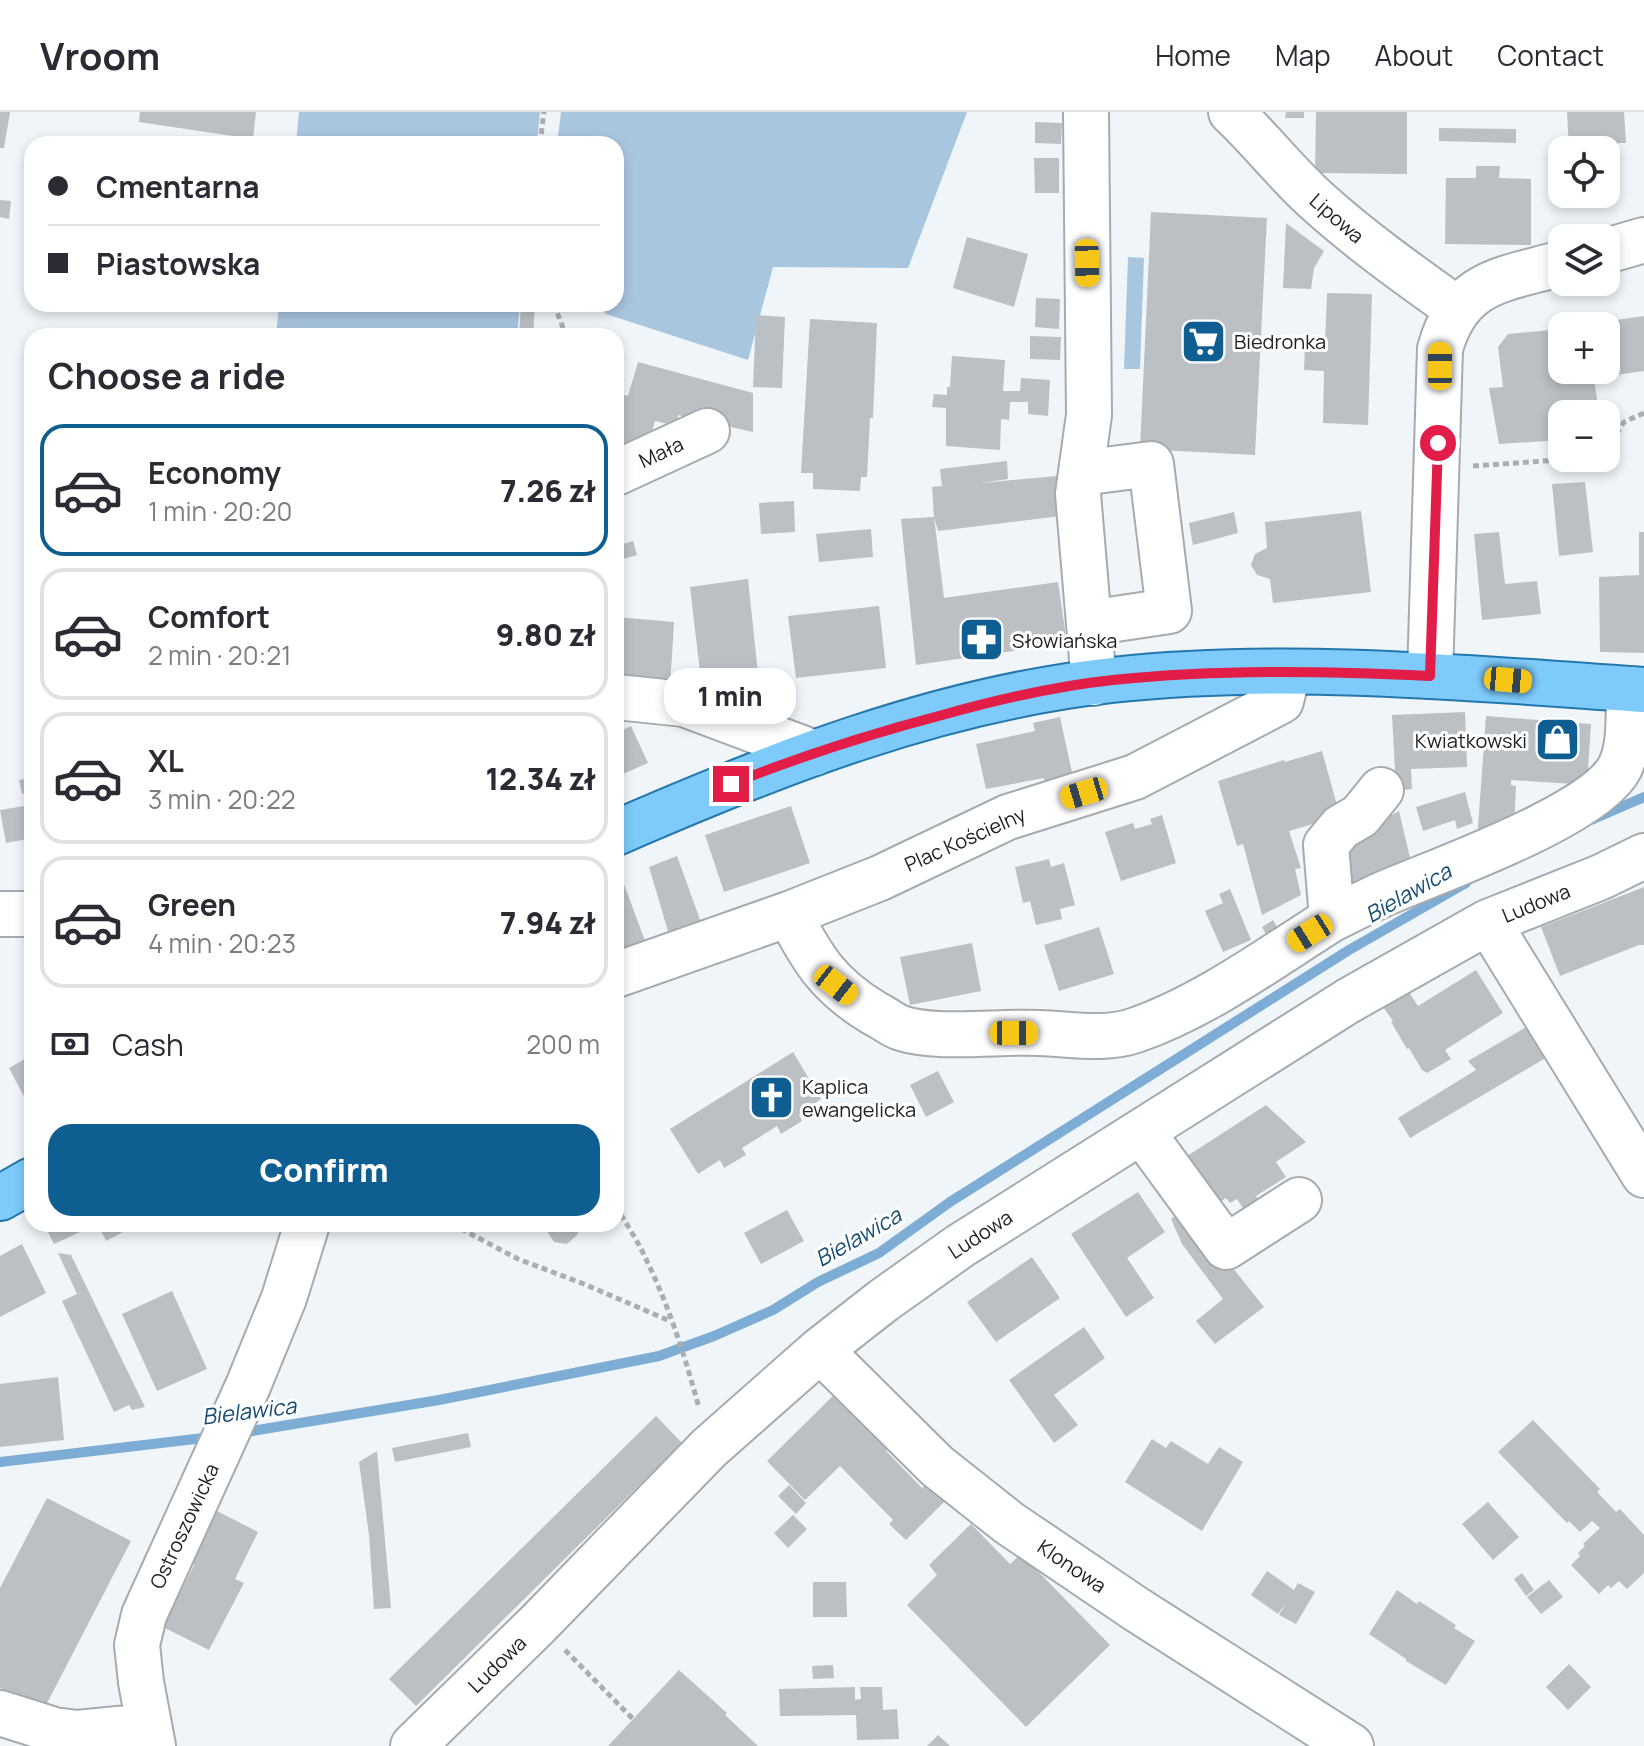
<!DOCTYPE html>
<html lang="en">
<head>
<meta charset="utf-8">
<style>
  :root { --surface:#fff; --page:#f7f7f7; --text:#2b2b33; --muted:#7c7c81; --line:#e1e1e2; --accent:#0f5e91 }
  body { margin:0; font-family:Manrope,sans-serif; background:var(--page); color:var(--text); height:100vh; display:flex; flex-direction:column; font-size:30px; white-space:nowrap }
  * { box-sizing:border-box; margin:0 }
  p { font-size:26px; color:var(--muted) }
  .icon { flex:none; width:44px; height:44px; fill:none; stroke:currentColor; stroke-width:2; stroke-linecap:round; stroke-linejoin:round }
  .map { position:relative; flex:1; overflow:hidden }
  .sheet { position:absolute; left:24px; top:216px; width:600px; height:904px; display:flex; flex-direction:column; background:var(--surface); border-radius:24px; box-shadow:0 4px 12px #0003 }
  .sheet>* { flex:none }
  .banner { position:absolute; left:24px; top:24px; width:600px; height:176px; border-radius:24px; box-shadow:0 4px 12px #0003; display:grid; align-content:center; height:176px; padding:0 24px; background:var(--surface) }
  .fabs { position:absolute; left:1548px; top:24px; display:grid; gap:16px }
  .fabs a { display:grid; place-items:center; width:72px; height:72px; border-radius:16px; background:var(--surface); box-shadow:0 4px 12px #0003; font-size:40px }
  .end { position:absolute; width:36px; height:36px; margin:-18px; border:10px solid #e11d48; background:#fff; box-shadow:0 0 0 4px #fff }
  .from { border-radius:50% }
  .bubble { position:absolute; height:56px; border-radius:24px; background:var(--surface); box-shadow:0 4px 12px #0003; font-size:26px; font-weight:800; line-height:56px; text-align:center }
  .car { position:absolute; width:24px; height:48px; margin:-24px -12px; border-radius:10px; box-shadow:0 0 6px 2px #0007; background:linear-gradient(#f5c518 24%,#345 0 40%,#f5c518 0 76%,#345 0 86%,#f5c518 0) }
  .banner b { display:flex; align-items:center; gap:28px; height:76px; font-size:30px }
  .banner b+b { border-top:2px solid var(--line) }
  .banner i { width:20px; height:20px; background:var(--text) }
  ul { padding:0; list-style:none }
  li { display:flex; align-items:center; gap:24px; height:132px; margin:0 16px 12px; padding:0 8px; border:4px solid var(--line); border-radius:24px }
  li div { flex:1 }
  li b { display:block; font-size:30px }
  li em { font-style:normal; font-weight:800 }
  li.current { border-color:var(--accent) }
  li>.icon { width:72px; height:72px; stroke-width:1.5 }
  h2 { padding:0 24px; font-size:36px; line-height:96px }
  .pay { display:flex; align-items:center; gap:20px; height:88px; padding:0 24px; font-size:30px }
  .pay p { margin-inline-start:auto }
  .cta { display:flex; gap:16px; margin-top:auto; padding:16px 24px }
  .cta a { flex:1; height:92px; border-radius:24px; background:var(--accent); color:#fff; font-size:32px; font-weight:800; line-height:92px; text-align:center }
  header { display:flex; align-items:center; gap:48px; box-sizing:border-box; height:112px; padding:0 40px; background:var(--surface); border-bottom:2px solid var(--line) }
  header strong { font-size:38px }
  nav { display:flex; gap:44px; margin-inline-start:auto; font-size:28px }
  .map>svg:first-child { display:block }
  .green { fill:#a9c6df }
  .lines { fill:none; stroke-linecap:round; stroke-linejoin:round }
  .stream { stroke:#7dadd5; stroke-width:10 }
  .building { fill:#bbc0c5 }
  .minor-casing { stroke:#a5abaf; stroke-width:48 }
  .major-casing { stroke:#2477ad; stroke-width:48 }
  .path { stroke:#aaaeb2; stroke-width:5; stroke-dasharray:6 4; stroke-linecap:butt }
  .minor { stroke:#fff; stroke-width:44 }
  .major { stroke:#7dcafb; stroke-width:44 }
  .route { stroke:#e11d48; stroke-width:10 }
  .labels { text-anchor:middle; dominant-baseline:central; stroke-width:6; stroke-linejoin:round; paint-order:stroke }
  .street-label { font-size:20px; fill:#1d1f21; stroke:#fff }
  .poi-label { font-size:20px; fill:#1d1f21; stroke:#fff; text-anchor:start }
  .water-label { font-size:22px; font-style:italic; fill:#164d73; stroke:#fff }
</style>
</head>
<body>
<header>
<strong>Vroom</strong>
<nav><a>Home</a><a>Map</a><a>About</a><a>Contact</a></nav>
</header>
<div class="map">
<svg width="1644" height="1634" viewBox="0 0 1644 1634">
  <rect width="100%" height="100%" fill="#eff5f9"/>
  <path class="green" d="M299 0H540L537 32H296Z
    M561 0H967L908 156 773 155 748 248 606 202 597 192H616V32H557Z
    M1128 145 1144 146 1140 257H1124Z
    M279 192H520L517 224H276Z"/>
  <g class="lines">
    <path class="stream" d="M1591 708 1644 685
      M240 1321 439 1288 659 1244 714 1224 773 1198 818 1170 879 1141 950 1090 1349 838 1466 771
      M0 1350 212 1325"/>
  </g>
  <path class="building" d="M0 0H10L4 36H0Z
    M140 0H256L253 27 139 10Z
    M1286 0H1304V6H1285Z
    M1316 0H1407V62L1315 61Z
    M1567 0H1624L1626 31H1618L1619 47H1606V38H1569Z
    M1035 10 1062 11 1061 32 1035 31Z
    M1439 16 1516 17V31L1439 29Z
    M1034 46H1059V81H1035Z
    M1476 54H1500L1499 66 1531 67V133L1445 132 1446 66H1476Z
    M0 88 11 89 9 107 0 105Z
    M1151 100 1267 106 1255 343 1140 337Z
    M1286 111 1324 139 1314 156 1311 177 1283 176Z
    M967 125 1028 142 1014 195 953 176Z
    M1327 181 1372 182 1368 313 1323 311 1324 259 1304 258 1305 233H1325Z
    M1036 186 1060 187 1059 217 1035 215Z
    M521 192H535L533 224H519Z
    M756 203 785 205 782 276 753 275Z
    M1644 204V259L1594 266 1599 302H1562V328L1499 332 1489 276 1503 275 1498 235 1508 222 1562 217V258H1606V214L1588 212Z
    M810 207 877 211 873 306H870L867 365H861L860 379 813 377V361H801Z
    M1030 224 1061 225 1060 248 1030 247Z
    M952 244 1005 248 1003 279H1020L1021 266 1050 268 1048 304 1028 302V290H1010L1009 308 1001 307 1000 338 946 334V296L932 295 934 282 947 283V275H950Z
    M638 250 753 281V320L678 303 676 314 655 309 651 323 628 335 616 331 617 291H619L621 282 628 284Z
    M1007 349 1008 367 981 371 1056 364 1061 404 938 419 934 405 944 486 1058 470 1067 531 916 553 901 407 934 405 932 375 942 374 940 357Z
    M1585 370 1593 440 1559 444 1552 372Z
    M794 389 795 420 761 422 759 391Z
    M1361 399 1371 480 1273 491 1270 467 1257 463 1251 453 1255 442 1267 436 1265 410Z
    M1234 400 1238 421 1193 433 1189 411Z
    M871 417 873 445 819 450 816 422Z
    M1499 420 1505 472 1537 469 1541 502 1482 508 1474 422Z
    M1639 420H1644V541L1600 540 1599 465 1639 463Z
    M633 429 637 443 616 449V434Z
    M748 467 759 571 702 577 690 475Z
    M879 494 886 556 796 566 788 504Z
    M616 505 674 510 670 576 616 573Z
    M1465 600 1467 655 1411 657 1412 677 1395 679 1391 658H1395L1392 603Z
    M1486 604 1591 612 1587 673 1511 668V673L1516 674 1514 715 1477 728Z
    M1060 605 1073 665 1046 677 1044 666 986 677 976 632 1035 619 1033 611Z
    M631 614 648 651 616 665V621Z
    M1322 639 1340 704 1289 719 1301 756 1295 757 1301 783 1262 803 1243 732 1237 734 1218 669 1284 648 1285 650Z
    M32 666V726L6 731 0 698 30 693 27 681 22 682 19 668Z
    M1465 680 1473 711 1457 717 1455 708 1423 719 1416 695Z
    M791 694 810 751 724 780 705 723Z
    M1399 699 1412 754 1342 792 1330 738Z
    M1162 703 1176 751 1121 769 1105 720 1133 711 1135 717 1152 712 1150 707Z
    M677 744 703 816 670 826 649 755Z
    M1049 747 1051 755 1064 751 1075 793 1060 797 1062 807 1036 813 1030 789 1023 791 1015 755Z
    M622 767 647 834 616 845V769Z
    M1644 775V833H1639L1560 864 1541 815Z
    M1230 777 1251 828 1223 840 1205 799 1223 791 1219 782Z
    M1273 808 1281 822 1270 829 1262 815Z
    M1099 815 1114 862 1059 879 1044 833Z
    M972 831 981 879 910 893 900 845Z
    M1476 858 1503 901 1445 938 1451 947 1427 961 1422 958 1409 936 1407 937 1391 910 1393 909 1379 889 1404 872 1418 894Z
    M1528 914 1549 944 1410 1026 1398 1006 1476 958 1468 949Z
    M793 940 821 987 799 1003 802 1009 781 1022 777 1014 742 1036 746 1043 724 1056 720 1048 698 1062 670 1017Z
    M32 943V992L29 994 9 956Z
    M938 959 954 990 926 1005 910 973Z
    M1266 993 1306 1030 1276 1050 1286 1065 1256 1084 1259 1088 1244 1098 1237 1087 1230 1091 1226 1086 1212 1095 1181 1048Z
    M1138 1080 1165 1120 1127 1146 1154 1186 1126 1205 1071 1122Z
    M1185 1096 1264 1195 1215 1232 1196 1209 1223 1187 1182 1132 1171 1107Z
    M787 1098 804 1129 761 1152 744 1121Z
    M44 1112H76L80 1120 54 1132Z
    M98 1112H119L123 1120 106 1129Z
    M528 1112H583L577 1123 567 1132 554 1130 546 1118Z
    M22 1132 46 1181 0 1205V1144Z
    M58 1141 71 1143 145 1295 132 1298 129 1293 114 1300 62 1189 77 1182Z
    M1032 1145 1060 1186 996 1230 967 1190Z
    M172 1179 207 1257 157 1279 122 1202Z
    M1084 1215 1105 1246 1054 1283 1078 1313 1054 1331 1009 1268Z
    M58 1265 64 1328 0 1335V1272Z
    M837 1280 890 1334 886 1339 922 1376 931 1368 948 1386 906 1428 889 1412 893 1408 840 1354 805 1388 767 1349Z
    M656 1304 682 1331 416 1594 389 1567Z
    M1533 1308 1600 1377 1597 1380 1616 1400 1620 1397 1644 1423V1461L1627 1477 1619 1469 1611 1476 1608 1473 1599 1482 1571 1453 1580 1444 1578 1441 1585 1434 1583 1432 1600 1416 1592 1409 1580 1420 1569 1409 1567 1411 1498 1340Z
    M468 1321 471 1335 395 1350 392 1336Z
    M1152 1327 1166 1336 1171 1329 1208 1352 1219 1335 1243 1350 1202 1419 1125 1370Z
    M377 1339 391 1496 374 1497 369 1423 359 1350Z
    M789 1373 806 1391 796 1402 778 1384Z
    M47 1386 131 1429 43 1599 0 1576V1476Z
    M1488 1390 1519 1425 1493 1448 1462 1412Z
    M217 1399 258 1420 235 1467 244 1471 209 1538 163 1515 194 1453 190 1451Z
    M793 1403 807 1417 788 1436 774 1421Z
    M971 1412 1010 1452 1021 1442 1110 1533 1026 1615 907 1493 937 1463 929 1453Z
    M1267 1459 1294 1478 1298 1471 1315 1480 1296 1512 1279 1503 1285 1492 1278 1502 1251 1483Z
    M1522 1461 1534 1478 1526 1484 1514 1467Z
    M1549 1468 1563 1485 1541 1502 1527 1485Z
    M813 1470H846L847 1505H813Z
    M1397 1478 1417 1492 1419 1489 1456 1513 1454 1516 1475 1529 1446 1573 1406 1549V1547L1369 1522Z
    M1569 1552 1591 1575 1568 1598 1546 1575Z
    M833 1553 834 1566 813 1567 812 1554Z
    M679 1558 727 1601 725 1603 758 1634H608Z
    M855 1575V1588L861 1587 860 1575H882L883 1598 897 1597 899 1627 857 1628 856 1603 780 1604 779 1577Z
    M938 1623 950 1634H927Z"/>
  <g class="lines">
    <defs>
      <path id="minor" d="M1086 0 1089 303 1078 382 1094 571
        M1231 0C1261 28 1286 61 1316 88 1360 128 1408 162 1457 197
        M1606 139 1644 128
        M616 361 707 319
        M1081 361 1151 352 1169 499 1089 511
        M1430 564 1440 237C1459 168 1503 168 1562 151
        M616 585 684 592 815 641
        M0 802H32
        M789 802C813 848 828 873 874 901 883 905 892 913 901 916 937 928 1000 919 1040 921 1072 922 1105 929 1136 918 1205 894 1270 846 1332 807L1326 733 1341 715 1360 704 1381 678
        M1332 807C1348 799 1364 791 1381 783 1433 760 1596 704 1620 655 1631 632 1628 602 1629 577
        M1488 810 1644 1063
        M616 863 789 802 880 766 1008 705 1135 665 1281 589 1288 561
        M1142 1020 1226 1135 1299 1088
        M820 1238 937 1354 1009 1411 1136 1497 1351 1634
        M0 1601 54 1618 77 1621 149 1614
        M153 1634 141 1570 137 1533 144 1503 248 1274 284 1186 307 1112
        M413 1634 538 1512 709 1336 820 1238 884 1188 960 1134 1348 889 1488 810 1601 765 1644 744"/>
      <path id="major" d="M616 721C774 652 939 587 1112 568 1286 549 1470 566 1644 578
        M0 1086 32 1068"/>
    </defs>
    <use href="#minor" class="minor-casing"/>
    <use href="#major" class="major-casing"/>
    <path class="path" d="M540 32 544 0
      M554 192 566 224
      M1606 339 1624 310 1644 301
      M1473 354 1587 346
      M616 1094C625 1110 636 1126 644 1143 668 1191 685 1244 699 1296
      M452 1112 518 1147 584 1172 670 1209
      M565 1538 633 1607"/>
    <use href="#minor" class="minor"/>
    <use href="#major" class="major"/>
  </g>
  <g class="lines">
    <path class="route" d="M731 672C801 644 873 621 946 602 1000 587 1056 574 1113 568 1217 557 1325 559 1430 564L1438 331"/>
  </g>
  <defs>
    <symbol id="supermarket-square" viewBox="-11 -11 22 22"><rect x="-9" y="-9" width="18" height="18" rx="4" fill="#0f5e91" stroke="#fff"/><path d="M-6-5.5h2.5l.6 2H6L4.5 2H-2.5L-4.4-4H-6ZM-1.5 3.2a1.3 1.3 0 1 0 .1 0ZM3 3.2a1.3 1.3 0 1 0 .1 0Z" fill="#fff"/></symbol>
    <symbol id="pharmacy-square" viewBox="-11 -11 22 22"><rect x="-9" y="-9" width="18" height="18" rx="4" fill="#0f5e91" stroke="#fff"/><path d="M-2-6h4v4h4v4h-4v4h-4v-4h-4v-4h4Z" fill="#fff"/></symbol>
    <symbol id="shop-square" viewBox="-11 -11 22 22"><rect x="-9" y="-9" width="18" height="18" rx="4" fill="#0f5e91" stroke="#fff"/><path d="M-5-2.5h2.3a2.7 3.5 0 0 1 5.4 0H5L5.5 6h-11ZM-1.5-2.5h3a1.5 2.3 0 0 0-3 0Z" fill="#fff"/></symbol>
    <symbol id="church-square" viewBox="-11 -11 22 22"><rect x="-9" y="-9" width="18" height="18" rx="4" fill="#0f5e91" stroke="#fff"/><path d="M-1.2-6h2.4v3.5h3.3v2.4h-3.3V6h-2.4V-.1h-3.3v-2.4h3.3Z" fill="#fff"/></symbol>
  </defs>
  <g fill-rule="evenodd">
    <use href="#supermarket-square" x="1178" y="204" width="51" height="51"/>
    <use href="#pharmacy-square" x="956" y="502" width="51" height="51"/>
    <use href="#shop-square" x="1532" y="602" width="51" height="51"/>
    <use href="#church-square" x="746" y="960" width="51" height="51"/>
  </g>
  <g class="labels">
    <g class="street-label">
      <text transform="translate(1337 106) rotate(41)">Lipowa</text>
      <text transform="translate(661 340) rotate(-25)">Mała</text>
      <text transform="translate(965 727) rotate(-24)">Plac Kościelny</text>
      <text transform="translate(1536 791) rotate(-22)">Ludowa</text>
      <text transform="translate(980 1122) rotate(-33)">Ludowa</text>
      <text transform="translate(184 1414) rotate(-65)">Ostroszowicka</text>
      <text transform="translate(1072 1454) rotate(34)">Klonowa</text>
      <text transform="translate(497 1552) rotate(-44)">Ludowa</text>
    </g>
    <g class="poi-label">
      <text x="1234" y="229">Biedronka</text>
      <text x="1012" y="528">Słowiańska</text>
      <text x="1527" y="628" text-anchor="end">Kwiatkowski</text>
      <text x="802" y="974">Kaplica<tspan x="802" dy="23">ewangelicka</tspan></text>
    </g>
    <g class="water-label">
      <text transform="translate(1408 781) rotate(-30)">Bielawica</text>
      <text transform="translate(858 1125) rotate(-30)">Bielawica</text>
      <text transform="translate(249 1299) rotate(-7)">Bielawica</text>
    </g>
  </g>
</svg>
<div class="fabs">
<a><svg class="icon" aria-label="locate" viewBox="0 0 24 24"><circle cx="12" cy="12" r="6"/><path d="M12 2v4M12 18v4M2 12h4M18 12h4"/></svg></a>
<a><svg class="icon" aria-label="layers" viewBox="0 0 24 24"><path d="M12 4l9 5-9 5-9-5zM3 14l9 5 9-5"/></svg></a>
<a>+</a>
<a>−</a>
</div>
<i class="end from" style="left:1438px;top:331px"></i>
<i class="end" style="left:731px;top:672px"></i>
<div class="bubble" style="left:664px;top:556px;width:132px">1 min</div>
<i class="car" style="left:1087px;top:151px;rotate:179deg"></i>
<i class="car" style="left:1440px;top:254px;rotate:0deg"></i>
<i class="car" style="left:1508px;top:568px;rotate:95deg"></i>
<i class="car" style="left:1084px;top:681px;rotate:253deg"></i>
<i class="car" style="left:1310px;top:821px;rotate:238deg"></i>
<i class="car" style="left:836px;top:873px;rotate:128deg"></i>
<i class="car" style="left:1014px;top:921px;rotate:90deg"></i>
<div class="banner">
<b><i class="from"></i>Cmentarna</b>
<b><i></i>Piastowska</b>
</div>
<section class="sheet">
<h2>Choose a ride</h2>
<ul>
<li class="current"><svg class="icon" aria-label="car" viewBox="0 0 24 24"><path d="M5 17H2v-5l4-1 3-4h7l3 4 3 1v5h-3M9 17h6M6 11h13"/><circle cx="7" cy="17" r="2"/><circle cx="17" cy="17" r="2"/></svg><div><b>Economy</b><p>1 min · 20:20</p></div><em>7.26 zł</em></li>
<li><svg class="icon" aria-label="car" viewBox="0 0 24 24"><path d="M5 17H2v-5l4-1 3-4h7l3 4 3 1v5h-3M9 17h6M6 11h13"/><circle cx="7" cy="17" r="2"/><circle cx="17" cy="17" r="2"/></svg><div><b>Comfort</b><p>2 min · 20:21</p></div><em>9.80 zł</em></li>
<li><svg class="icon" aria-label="car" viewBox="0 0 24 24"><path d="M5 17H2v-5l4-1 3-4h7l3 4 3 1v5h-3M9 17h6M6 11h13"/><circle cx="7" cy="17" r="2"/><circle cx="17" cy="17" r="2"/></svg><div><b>XL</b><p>3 min · 20:22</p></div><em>12.34 zł</em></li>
<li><svg class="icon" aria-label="car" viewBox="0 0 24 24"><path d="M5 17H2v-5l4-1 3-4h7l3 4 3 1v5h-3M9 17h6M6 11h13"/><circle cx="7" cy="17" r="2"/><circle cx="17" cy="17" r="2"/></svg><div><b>Green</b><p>4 min · 20:23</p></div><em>7.94 zł</em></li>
</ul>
<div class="pay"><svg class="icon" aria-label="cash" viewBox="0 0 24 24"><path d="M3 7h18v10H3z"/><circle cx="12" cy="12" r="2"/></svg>Cash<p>200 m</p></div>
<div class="cta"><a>Confirm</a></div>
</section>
</div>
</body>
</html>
